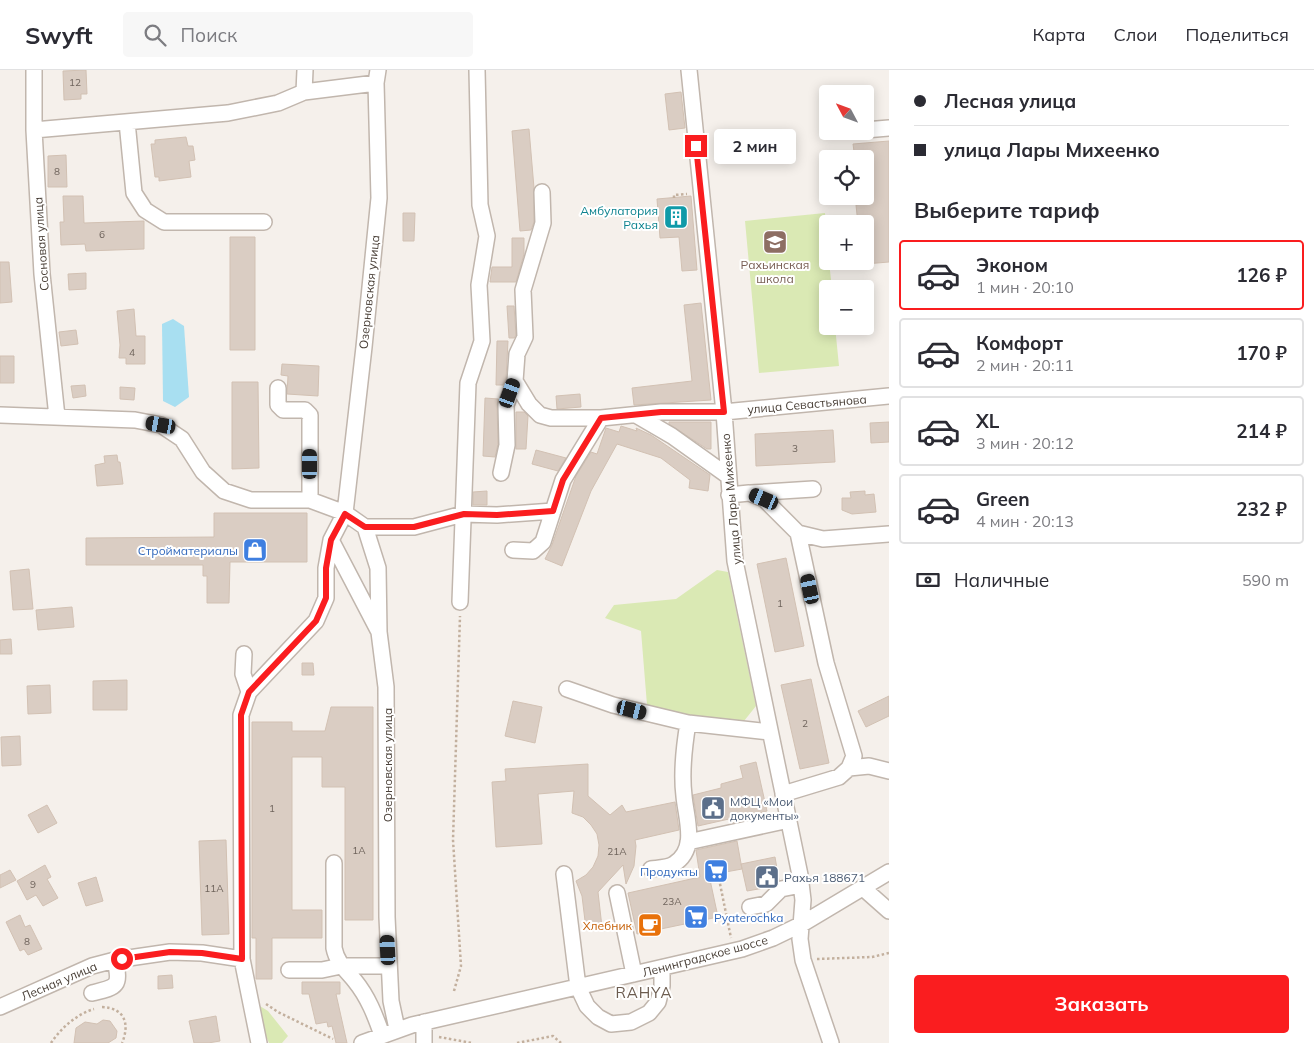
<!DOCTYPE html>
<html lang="ru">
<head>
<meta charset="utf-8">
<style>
  :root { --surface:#fff; --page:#f7f7f7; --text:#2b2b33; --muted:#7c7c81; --line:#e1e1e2; --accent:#fa1d1f }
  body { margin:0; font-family:Mulish,sans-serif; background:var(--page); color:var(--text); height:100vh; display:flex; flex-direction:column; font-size:19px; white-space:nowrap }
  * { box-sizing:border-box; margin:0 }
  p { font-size:16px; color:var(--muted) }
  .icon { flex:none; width:28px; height:28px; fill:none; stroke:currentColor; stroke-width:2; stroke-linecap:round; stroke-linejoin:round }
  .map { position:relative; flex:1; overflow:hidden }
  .details { display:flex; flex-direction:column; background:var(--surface); width:425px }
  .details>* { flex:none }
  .guide { display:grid; align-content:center; height:110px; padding:0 25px; background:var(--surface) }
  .needle { width:32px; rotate:311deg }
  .controls { position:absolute; left:819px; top:15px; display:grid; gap:10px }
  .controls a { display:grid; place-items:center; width:55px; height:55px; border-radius:5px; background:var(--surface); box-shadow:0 2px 12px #0003; font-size:25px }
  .end { position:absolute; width:22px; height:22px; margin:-11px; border:6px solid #fa1d1f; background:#fff; box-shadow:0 0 0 2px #fff }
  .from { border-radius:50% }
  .bubble { position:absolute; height:35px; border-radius:5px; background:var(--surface); box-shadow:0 2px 12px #0003; font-size:16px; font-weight:700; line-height:35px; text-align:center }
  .car { position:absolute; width:15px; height:30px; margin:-15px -8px; border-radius:6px; box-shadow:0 0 4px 1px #0007; background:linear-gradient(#222 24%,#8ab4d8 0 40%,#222 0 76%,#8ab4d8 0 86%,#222 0) }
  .guide b { display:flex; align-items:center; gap:18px; height:48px; font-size:19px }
  .guide b+b { border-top:1px solid var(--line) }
  .guide i { width:12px; height:12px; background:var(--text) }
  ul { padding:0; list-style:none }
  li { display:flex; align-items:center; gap:15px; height:70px; margin:0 10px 8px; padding:0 15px; border:2px solid var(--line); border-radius:5px }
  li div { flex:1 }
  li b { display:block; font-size:19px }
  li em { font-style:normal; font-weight:700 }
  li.selected { border-color:var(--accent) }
  li>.icon { width:45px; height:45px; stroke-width:1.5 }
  h2 { padding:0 25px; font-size:22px; line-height:60px }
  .pay { display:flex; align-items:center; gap:12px; height:55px; padding:0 25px; font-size:19px }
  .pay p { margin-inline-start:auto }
  .action { display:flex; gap:10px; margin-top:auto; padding:10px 25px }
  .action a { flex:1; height:58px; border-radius:5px; background:var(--accent); color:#fff; font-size:20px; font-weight:700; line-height:58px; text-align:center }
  header { display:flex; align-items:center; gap:30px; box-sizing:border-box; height:70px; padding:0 25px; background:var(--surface); border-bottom:1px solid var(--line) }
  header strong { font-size:24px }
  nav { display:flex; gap:28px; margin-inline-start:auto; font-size:18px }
  .search { width:350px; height:45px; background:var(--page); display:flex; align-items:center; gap:12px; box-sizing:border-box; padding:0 18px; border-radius:5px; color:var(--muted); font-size:19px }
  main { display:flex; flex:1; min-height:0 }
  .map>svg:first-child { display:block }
  .green { fill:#dae9b4 }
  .water { fill:#a8dff1 }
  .building { fill:#dacdc3; stroke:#d2c1b3 }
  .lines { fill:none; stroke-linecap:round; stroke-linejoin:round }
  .minor-casing { stroke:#c1b6ad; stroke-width:18 }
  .path { stroke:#c3b09e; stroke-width:2.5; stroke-dasharray:2.5 2.5; stroke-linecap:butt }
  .minor { stroke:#fff; stroke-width:15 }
  .route { stroke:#fa1d1f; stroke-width:6 }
  .labels { text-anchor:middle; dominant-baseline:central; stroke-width:4; stroke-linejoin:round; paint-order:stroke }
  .number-label { font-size:10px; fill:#6e635b }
  .culture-label { font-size:12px; fill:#0d838f; stroke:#fff; text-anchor:end }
  .street-label { font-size:12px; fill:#4a4038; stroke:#fff }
  .education-label { font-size:12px; fill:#785e54; stroke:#fff }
  .shop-label { font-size:12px; fill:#366cbe; stroke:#fff; text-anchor:end }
  .service-label { font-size:12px; fill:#4e5e75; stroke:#fff; text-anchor:start }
  .food-label { font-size:12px; fill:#c56008; stroke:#fff; text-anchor:end }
  .quarter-label { font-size:15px; letter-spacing:1px; fill:#6c5c4f; stroke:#fff }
</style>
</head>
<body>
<header>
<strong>Swyft</strong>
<div class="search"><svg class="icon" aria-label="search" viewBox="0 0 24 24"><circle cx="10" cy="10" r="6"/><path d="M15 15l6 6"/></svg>Поиск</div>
<nav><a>Карта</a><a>Слои</a><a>Поделиться</a></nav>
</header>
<main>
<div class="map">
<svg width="889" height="973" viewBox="0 0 889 973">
  <rect width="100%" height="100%" fill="#f5f0eb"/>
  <path class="green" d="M825 143 828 191H829L832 219H828V256H835L839 296 759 303 745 151Z
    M717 500 728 502 756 636 744 651 689 645 647 635 641 561 605 548 614 535 676 529Z
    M255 933 268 941 288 966 282 973H269L256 943Z"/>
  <path class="water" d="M173 249 184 256 189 327 175 337 163 331 162 254Z"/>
  <path class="building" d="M86 0 87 24H81V29L64 30 63 1Z
    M681 22 685 58 669 60 665 24Z
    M529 59 534 118V152L531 160 520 161 512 61Z
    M186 67 188 76H193L195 90 189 91 191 107 159 111V107H155L151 74H155V70Z
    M889 71V192L865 194V154H858L856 135 871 133 869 111 865 112V89H855L853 74Z
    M66 85 67 117H48V86Z
    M63 126H83L84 153 144 151V179L86 181 85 174 61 175 60 152H64Z
    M691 126 697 200 682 201 679 167 660 168 657 129Z
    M403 143H415L414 171H403Z
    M230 167H255V280H230Z
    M512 168H524V184L516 212H490L492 197H512Z
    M0 192H9L12 232 0 233Z
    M86 203V219L69 220 68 204Z
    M701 233 711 330 634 335 632 318 692 311 684 235Z
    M507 236H514L516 265 514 268H509Z
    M134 239 136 266H145V294H126V288H119L120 275 117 241Z
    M76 260 78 274 61 276 59 262Z
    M497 271H508L506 309 503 315H496Z
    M0 286H14V313H0Z
    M282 294 319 296 318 326 287 324 288 306 281 305Z
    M232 312H258L259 398 232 399Z
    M85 315 86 326 73 328 71 316Z
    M120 317 135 318 134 330 120 329Z
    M580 324 581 337 557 339 556 326Z
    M485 328 498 329 497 335 498 374 495 387 483 386Z
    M516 342H524L528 346 526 379H516Z
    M669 352H711V379H707L669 354Z
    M889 352V372L871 373 870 353Z
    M621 356 637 361 636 358 651 365 710 405 708 421 689 418 690 410 661 388 617 374 591 421 562 496 545 489 552 475 576 406 591 382 597 384 606 358 619 362Z
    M833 360 835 392 756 396 755 364Z
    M536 380 566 388 558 401 532 394Z
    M117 385 118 392H120L123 414 97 416 95 395 105 393 104 386Z
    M487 421V435H473V422Z
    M865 421V425L874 424 876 442 852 444 842 440V428H851L850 422Z
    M214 443H307V492H230L229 533H207V506H203V495H86V468L214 467Z
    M786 488 804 576 775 582 757 494Z
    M29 499 33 539 13 540 10 501Z
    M72 537 74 557 38 560 36 540Z
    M11 569 12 584H0V570Z
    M302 593H313L314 605H302Z
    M811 609 829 693 800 699 781 615Z
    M127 610V640H93V611Z
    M50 615 51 643 28 644 27 616Z
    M889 626V646L866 657 858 641Z
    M513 631 542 637 535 673 505 666Z
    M331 637H373V850H345V717H322V687H292V840H322V868H272V909H256V868H252V652H292V661H325Z
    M20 666 21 695 2 696 1 667Z
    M756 692 767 741 751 745 752 748 730 753 729 749 698 756 693 725 721 718V714L743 708 740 696Z
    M588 694V726L610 745 622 735 626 742 675 732 679 760 635 770 636 776 634 796 626 814 623 795 598 822 602 857 586 859 582 826 576 811 586 805 593 797 598 786 599 775 597 764 591 755 583 747 572 743 574 721 538 724 542 774 496 777 492 712 506 711 505 699Z
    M47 735 57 753 38 763 28 745Z
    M226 770 229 864 202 865 199 771Z
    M737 771 742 799 709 805 718 847 637 864 628 823 700 807 696 780Z
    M775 787 779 810 770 817 747 821 741 794Z
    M45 795 51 807 47 809 58 828 43 836 36 825 27 830 17 811Z
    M10 800 16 810 0 818V805Z
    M96 807 103 831 86 836 78 813Z
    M20 845 25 857 30 855 42 879 28 885 24 879 20 881 6 852Z
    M172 905 173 918 158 919V906Z
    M302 912H340V924H336L347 973H336L332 956 328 957 327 952 316 954 309 924H302Z
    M216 946 220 971 208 973H194L189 951Z
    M103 950 110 951 117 961 116 968 108 973H74L76 958 85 952 97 954Z"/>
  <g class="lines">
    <defs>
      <path id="minor" d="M34 0V60L42 204 57 347
        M689 0 724 342 735 491 800 805 803 830 800 869 803 890 831 973
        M304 22 305 0
        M127 52 134 123 145 140 164 152H264
        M34 60 228 43 278 33 304 22 376 13
        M865 60 889 58
        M542 122 543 153 523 220 525 267 517 284 515 311 529 334 540 345 551 348H601
        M278 318V335L283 340H305L310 345V430
        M0 345 135 350 161 355 182 369 203 402 224 421 251 430H310L345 443 365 457 378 498 379 562 386 617 387 847 391 931 397 959
        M636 345 672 366 728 406
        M501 403 507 375 506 335 515 311
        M751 423 813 419
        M729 425 749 423 764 429 798 463 823 469 889 464
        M365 457H414L463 444 497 445 553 441
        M331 470 378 560
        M513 480 533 481 543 472 563 410 601 348 661 342H724L889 326
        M460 532 468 313 482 271 479 215 487 166 480 135 477 0
        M244 584 243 604 249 622
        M567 619 613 635 688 653 770 662
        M849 698 869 696 889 701
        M783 724 839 707 849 698 854 686 826 593 798 463
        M688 772 789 750
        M334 793V878C337 893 346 900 355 911 368 927 375 945 382 965
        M651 799C658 798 668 798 674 794 698 779 686 749 684 726 681 702 684 677 688 653
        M564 804 578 917 587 936 598 947 611 954 631 952 649 943 658 932 662 916V898
        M863 818 889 841
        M617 823 634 904
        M750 837 766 834 781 819 801 815
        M289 900H322L341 896H389
        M92 923C117 917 121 917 115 890
        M0 937 92 896 115 890 170 882 202 883 242 889
        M259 973 242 889 241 645 249 622 316 551 326 528V498L331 470 345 443 364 277 379 128 376 13 378 0
        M362 973 412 955 742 879 773 868 802 854 889 802
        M424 973V952"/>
    </defs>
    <use href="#minor" class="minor-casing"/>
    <path class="path" d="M674 128V125L687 124
      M718 804 731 868
      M728 853 736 851 740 848
      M817 889 872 887 889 883
      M454 921 461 896 453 770 460 546
      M266 934 278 942 333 969
      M102 937C125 938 130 954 122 973
      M439 967 472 973
      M51 973C61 958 77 944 94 939
      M517 973 553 966 561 973"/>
    <use href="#minor" class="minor"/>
  </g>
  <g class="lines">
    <path class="route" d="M122 889 170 882 202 883 242 889 241 645 249 622 316 551 326 528V498L331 470 345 444 365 457H414L464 444 497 445 553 441 563 410 601 348 661 342H724L696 76"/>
  </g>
  <defs>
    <symbol id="building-square" viewBox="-11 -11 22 22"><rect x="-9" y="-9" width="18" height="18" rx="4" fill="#0f9aa8" stroke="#fff"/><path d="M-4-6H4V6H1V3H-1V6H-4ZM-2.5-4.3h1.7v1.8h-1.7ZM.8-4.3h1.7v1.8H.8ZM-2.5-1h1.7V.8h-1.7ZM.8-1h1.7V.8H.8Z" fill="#fff"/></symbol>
    <symbol id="school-square" viewBox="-11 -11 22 22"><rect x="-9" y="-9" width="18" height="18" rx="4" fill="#8d6e63" stroke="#fff"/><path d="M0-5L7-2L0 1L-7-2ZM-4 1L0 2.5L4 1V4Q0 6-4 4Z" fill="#fff"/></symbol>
    <symbol id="shop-square" viewBox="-11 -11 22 22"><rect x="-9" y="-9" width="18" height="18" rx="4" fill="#3f7fe0" stroke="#fff"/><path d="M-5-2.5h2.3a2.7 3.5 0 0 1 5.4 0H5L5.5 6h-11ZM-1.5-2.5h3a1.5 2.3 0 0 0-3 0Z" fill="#fff"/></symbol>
    <symbol id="civic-square" viewBox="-11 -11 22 22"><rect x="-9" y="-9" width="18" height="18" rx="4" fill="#5c6f8a" stroke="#fff"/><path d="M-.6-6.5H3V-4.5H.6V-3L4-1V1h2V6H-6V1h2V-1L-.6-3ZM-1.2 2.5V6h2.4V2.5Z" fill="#fff"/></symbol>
    <symbol id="supermarket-square" viewBox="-11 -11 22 22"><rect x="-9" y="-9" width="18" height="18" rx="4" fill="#3f7fe0" stroke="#fff"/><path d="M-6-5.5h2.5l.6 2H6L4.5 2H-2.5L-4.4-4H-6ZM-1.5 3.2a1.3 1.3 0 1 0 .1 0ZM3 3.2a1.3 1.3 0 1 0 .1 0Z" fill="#fff"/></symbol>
    <symbol id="cafe-square" viewBox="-11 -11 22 22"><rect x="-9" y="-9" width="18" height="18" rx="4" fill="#e8710a" stroke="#fff"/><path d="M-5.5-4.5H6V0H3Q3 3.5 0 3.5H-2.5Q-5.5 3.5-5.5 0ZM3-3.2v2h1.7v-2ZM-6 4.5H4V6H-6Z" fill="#fff"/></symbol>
  </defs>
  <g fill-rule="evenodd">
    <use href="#building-square" x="662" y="133" width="28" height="28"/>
    <use href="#school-square" x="761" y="158" width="28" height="28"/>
    <use href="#shop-square" x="241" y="466" width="28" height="28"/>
    <use href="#civic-square" x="699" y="724" width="28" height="28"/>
    <use href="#supermarket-square" x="702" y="787" width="28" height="28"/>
    <use href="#civic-square" x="753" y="793" width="28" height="28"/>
    <use href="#supermarket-square" x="682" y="833" width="28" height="28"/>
    <use href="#cafe-square" x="636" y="841" width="28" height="28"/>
  </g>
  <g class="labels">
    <g class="number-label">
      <text x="75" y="12">12</text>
      <text x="57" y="101">8</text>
      <text x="102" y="164">6</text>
      <text x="132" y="282">4</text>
      <text x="795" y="378">3</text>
      <text x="780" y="533">1</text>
      <text x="805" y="653">2</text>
      <text x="272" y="738">1</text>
      <text x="359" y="780">1А</text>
      <text x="617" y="781">21А</text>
      <text x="33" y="814">9</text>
      <text x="214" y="818">11А</text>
      <text x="672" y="831">23А</text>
      <text x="27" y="871">8</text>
    </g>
    <g class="culture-label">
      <text x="658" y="140">Амбулатория<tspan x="658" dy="14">Рахья</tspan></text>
    </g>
    <g class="street-label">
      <text transform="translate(41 174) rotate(-94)">Сосновая улица</text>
      <text transform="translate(369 222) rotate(-84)">Озерновская улица</text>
      <text transform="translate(807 334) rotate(-5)">улица Севастьянова</text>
      <text transform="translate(731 429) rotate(-95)">улица Лары Михеенко</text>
      <text transform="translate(387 695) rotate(-90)">Озерновская улица</text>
      <text transform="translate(705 886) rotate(-15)">Ленинградское шоссе</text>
      <text transform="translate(59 911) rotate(-23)">Лесная улица</text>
    </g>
    <g class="education-label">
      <text x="775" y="194">Рахьинская<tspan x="775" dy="14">школа</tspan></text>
    </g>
    <g class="shop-label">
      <text x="238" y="480">Стройматериалы</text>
      <text x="698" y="801">Продукты</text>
      <text x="714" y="847" text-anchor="start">Pyaterochka</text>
    </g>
    <g class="service-label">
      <text x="730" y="731">МФЦ «Мои<tspan x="730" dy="14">документы»</tspan></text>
      <text x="784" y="807">Рахья 188671</text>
    </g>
    <g class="food-label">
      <text x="632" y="855">Хлебник</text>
    </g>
    <g class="quarter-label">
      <text x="644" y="922">RAHYA</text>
    </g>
  </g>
</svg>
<div class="controls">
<a><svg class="needle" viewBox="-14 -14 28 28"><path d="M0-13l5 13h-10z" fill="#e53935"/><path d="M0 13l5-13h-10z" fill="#7c7c81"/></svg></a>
<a><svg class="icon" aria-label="locate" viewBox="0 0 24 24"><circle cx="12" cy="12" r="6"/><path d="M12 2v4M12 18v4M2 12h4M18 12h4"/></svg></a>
<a>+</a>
<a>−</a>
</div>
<i class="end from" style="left:122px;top:889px"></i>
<i class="end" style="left:696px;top:76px"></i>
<div class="bubble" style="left:714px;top:59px;width:82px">2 мин</div>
<i class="car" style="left:510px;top:323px;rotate:20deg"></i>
<i class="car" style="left:161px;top:355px;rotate:280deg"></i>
<i class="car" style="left:310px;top:394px;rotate:0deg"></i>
<i class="car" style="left:764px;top:429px;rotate:293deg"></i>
<i class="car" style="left:810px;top:519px;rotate:348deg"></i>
<i class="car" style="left:632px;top:640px;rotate:104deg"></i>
<i class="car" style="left:388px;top:880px;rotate:357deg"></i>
</div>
<section class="details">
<div class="guide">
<b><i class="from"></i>Лесная улица</b>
<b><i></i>улица Лары Михеенко</b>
</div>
<h2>Выберите тариф</h2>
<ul>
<li class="selected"><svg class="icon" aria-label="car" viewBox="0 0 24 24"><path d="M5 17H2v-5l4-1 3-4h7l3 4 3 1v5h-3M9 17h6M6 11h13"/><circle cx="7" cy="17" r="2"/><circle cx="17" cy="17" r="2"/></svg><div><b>Эконом</b><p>1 мин · 20:10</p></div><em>126 ₽</em></li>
<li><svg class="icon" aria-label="car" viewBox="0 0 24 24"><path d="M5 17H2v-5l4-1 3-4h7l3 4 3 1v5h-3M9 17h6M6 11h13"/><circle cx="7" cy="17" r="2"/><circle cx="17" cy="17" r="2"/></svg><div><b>Комфорт</b><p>2 мин · 20:11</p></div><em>170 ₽</em></li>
<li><svg class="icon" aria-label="car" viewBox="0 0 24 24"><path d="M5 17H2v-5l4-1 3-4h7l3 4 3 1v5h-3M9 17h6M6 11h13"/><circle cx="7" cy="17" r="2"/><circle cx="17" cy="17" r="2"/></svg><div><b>XL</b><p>3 мин · 20:12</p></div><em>214 ₽</em></li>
<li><svg class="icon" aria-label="car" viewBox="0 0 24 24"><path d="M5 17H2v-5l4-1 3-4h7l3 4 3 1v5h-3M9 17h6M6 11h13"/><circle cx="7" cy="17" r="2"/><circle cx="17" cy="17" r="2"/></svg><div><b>Green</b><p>4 мин · 20:13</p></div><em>232 ₽</em></li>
</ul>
<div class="pay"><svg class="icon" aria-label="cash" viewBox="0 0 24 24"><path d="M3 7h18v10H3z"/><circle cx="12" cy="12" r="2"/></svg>Наличные<p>590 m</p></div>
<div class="action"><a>Заказать</a></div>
</section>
</main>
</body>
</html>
